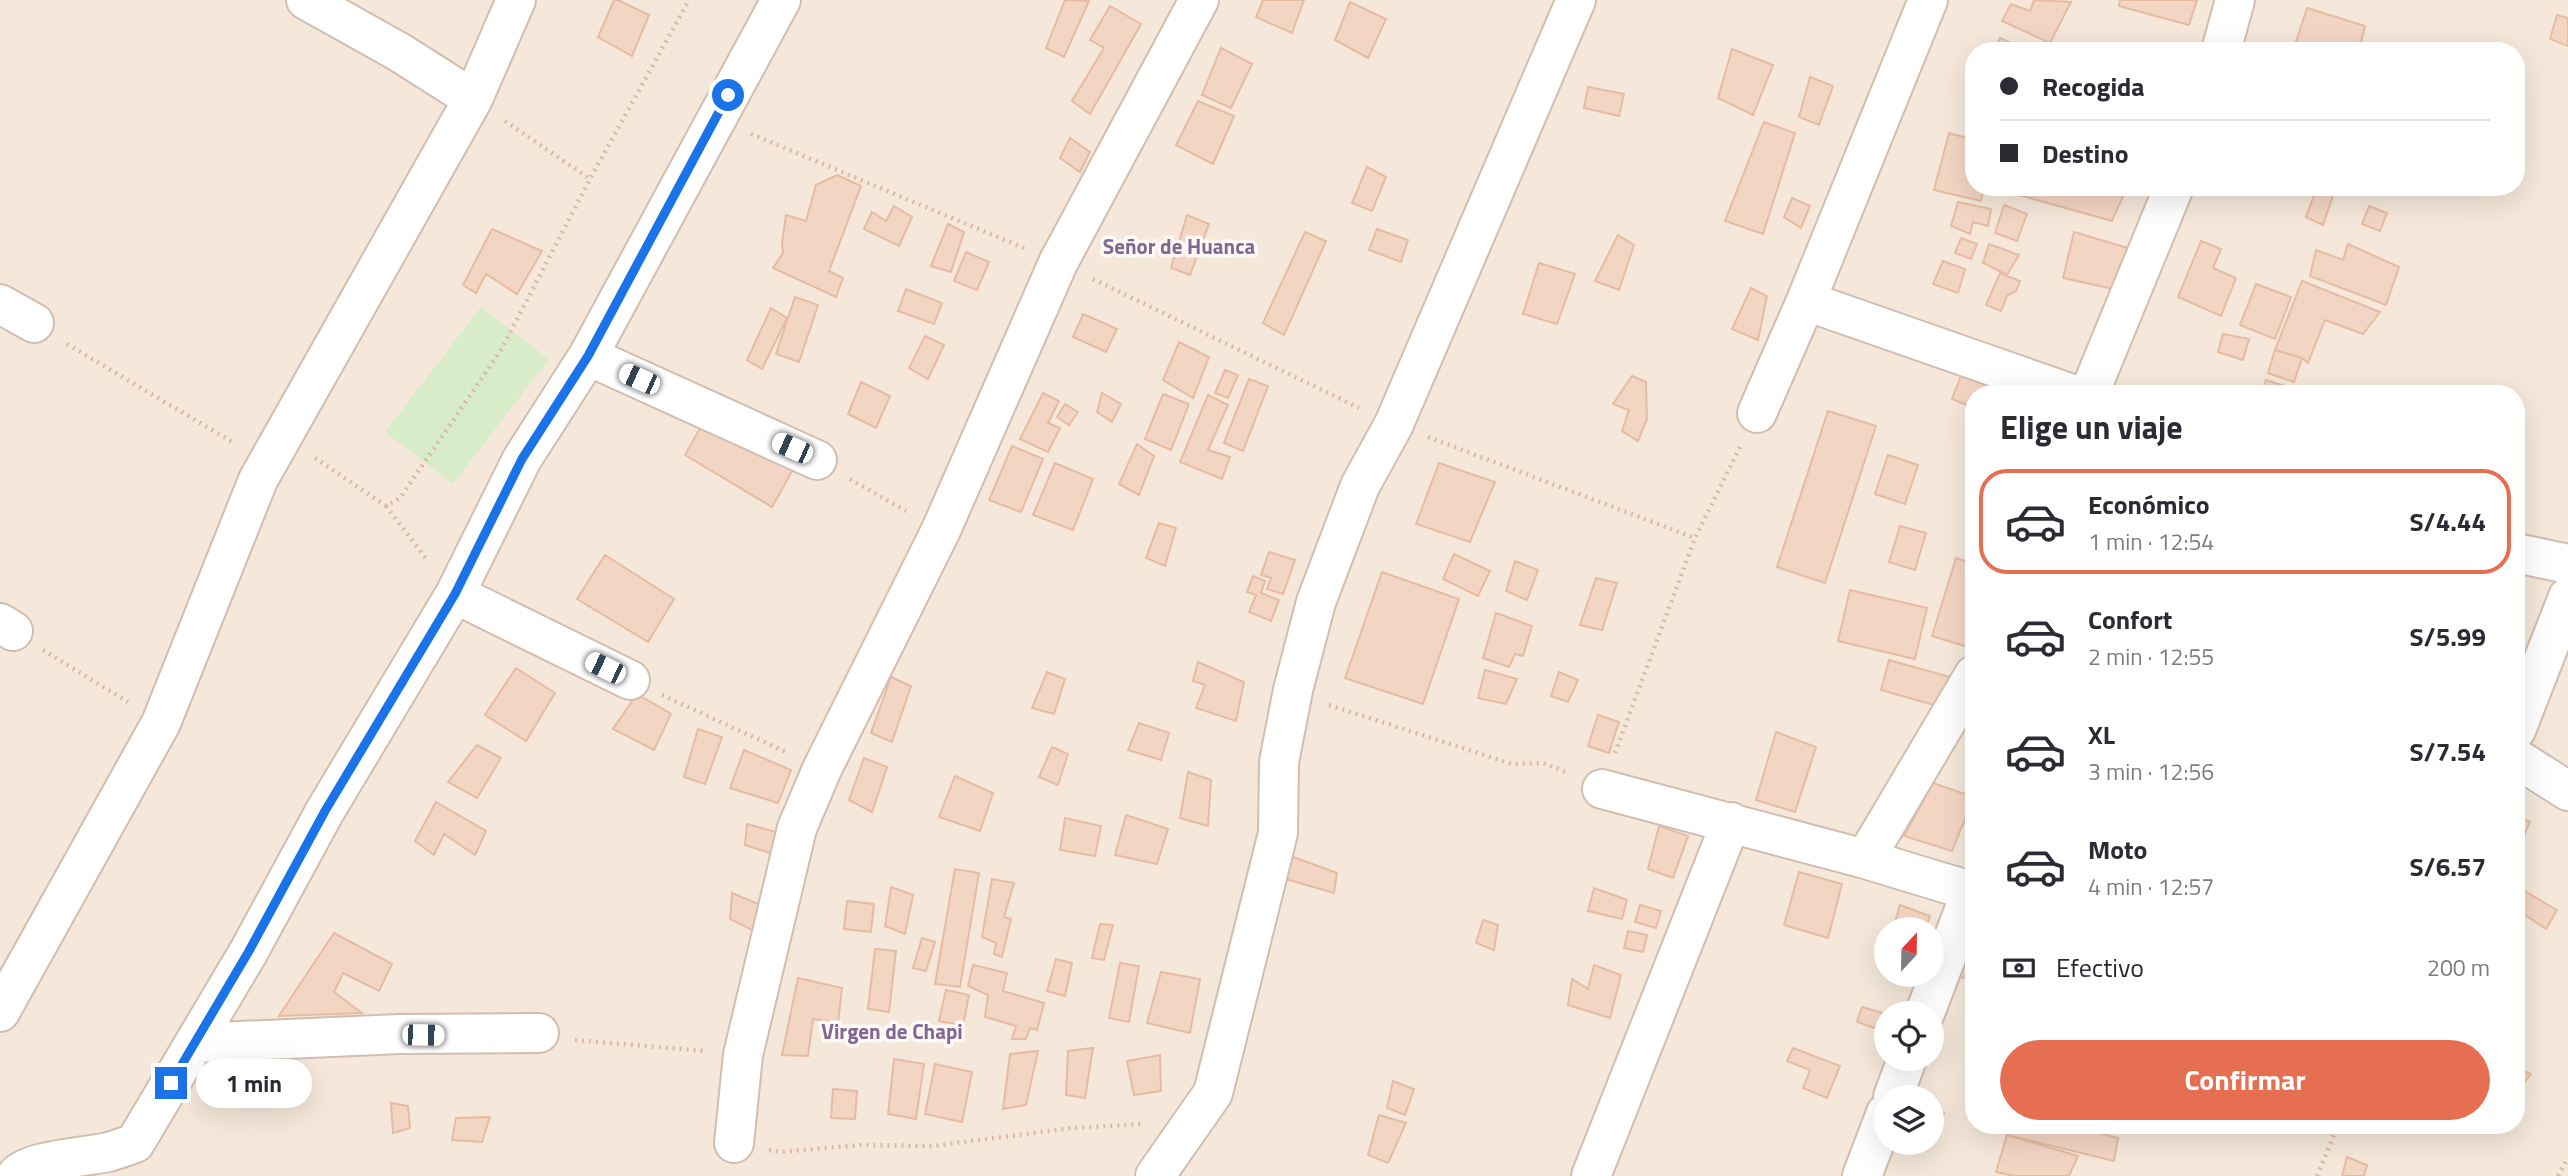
<!DOCTYPE html>
<html lang="es">
<head>
<meta charset="utf-8">
<style>
  :root { --surface:#fff; --page:#f7f7f7; --text:#2b2b33; --muted:#7c7c81; --line:#e1e1e2; --accent:#e76f51 }
  body { margin:0; font-family:"Titillium Web",sans-serif; background:var(--page); color:var(--text); height:100vh; display:flex; flex-direction:column; font-size:26px; white-space:nowrap }
  * { box-sizing:border-box; margin:0 }
  p { font-size:23px; color:var(--muted) }
  .icon { flex:none; width:38px; height:38px; fill:none; stroke:currentColor; stroke-width:2; stroke-linecap:round; stroke-linejoin:round }
  .map { position:relative; flex:1; overflow:hidden }
  .panel { position:absolute; left:1965px; top:385px; width:560px; height:749px; display:flex; flex-direction:column; background:var(--surface); border-radius:28px; box-shadow:0 7px 28px #0002 }
  .panel>* { flex:none }
  .hud { position:absolute; left:1965px; top:42px; width:560px; height:154px; border-radius:28px; box-shadow:0 7px 28px #0002; display:grid; align-content:center; height:154px; padding:0 35px; background:var(--surface) }
  .needle { width:46px; rotate:22deg }
  .tools { position:absolute; left:1874px; top:917px; display:grid; gap:14px }
  .tools a { display:grid; place-items:center; width:70px; height:70px; border-radius:50%; background:var(--surface); box-shadow:0 7px 28px #0002; font-size:35px }
  .end { position:absolute; width:32px; height:32px; margin:-16px; border:9px solid #1a73e8; background:#fff; box-shadow:0 0 0 4px #fff }
  .from { border-radius:50% }
  .bubble { position:absolute; height:49px; border-radius:24px; background:var(--surface); box-shadow:0 7px 28px #0002; font-size:23px; font-weight:700; line-height:49px; text-align:center }
  .car { position:absolute; width:21px; height:42px; margin:-21px -10px; border-radius:9px; box-shadow:0 0 5px 2px #0007; background:linear-gradient(#fff 24%,#345 0 40%,#fff 0 76%,#345 0 86%,#fff 0) }
  .hud b { display:flex; align-items:center; gap:24px; height:66px; font-size:26px }
  .hud b+b { border-top:2px solid var(--line) }
  .hud i { width:18px; height:18px; background:var(--text) }
  ul { padding:0; list-style:none }
  li { display:flex; align-items:center; gap:21px; height:105px; margin:0 14px 10px; padding:0 21px; border:4px solid transparent; border-radius:28px }
  li div { flex:1 }
  li b { display:block; font-size:26px }
  li em { font-style:normal; font-weight:700 }
  li.on { border-color:var(--accent) }
  li>.icon { width:63px; height:63px; stroke-width:1.5 }
  h2 { padding:0 35px; font-size:32px; line-height:84px }
  .pay { display:flex; align-items:center; gap:18px; height:77px; padding:0 35px; font-size:26px }
  .pay p { margin-inline-start:auto }
  .action { display:flex; gap:14px; margin-top:auto; padding:14px 35px }
  .action a { flex:1; height:80px; border-radius:42px; background:var(--accent); color:#fff; font-size:28px; font-weight:700; line-height:80px; text-align:center }
  .map>svg:first-child { display:block }
  .residential { fill:#f5e8da; fill-rule:evenodd }
  .green { fill:#d8ecc9 }
  .building { fill:#f3d5c3; stroke:#e6bba3; stroke-width:2 }
  .lines { fill:none; stroke-linecap:round; stroke-linejoin:round }
  .minor-casing { stroke:#d1beb0; stroke-width:42 }
  .path { stroke:#d9b8a5; stroke-width:4.5; stroke-dasharray:2 5; stroke-linecap:butt }
  .minor { stroke:#fff; stroke-width:38 }
  .route { stroke:#1a73e8; stroke-width:9 }
  .labels { text-anchor:middle; dominant-baseline:central; stroke-width:7; stroke-linejoin:round; paint-order:stroke }
  .neighbourhood-label { font-size:21px; font-weight:bold; fill:#846695; stroke:#fffaf3 }
</style>
</head>
<body>
<div class="map">
<svg width="2568" height="1176" viewBox="0 0 2568 1176">
  <rect width="100%" height="100%" fill="#fdf6ec"/>
  <path class="residential" d="M0 0H2568V1176H0ZM1974 51H2516V187H1974ZM1974 394H2516V1125H1974ZM1886 929H1932V975H1886ZM1886 1013H1932V1059H1886ZM1886 1097H1932V1143H1886Z"/>
  <path class="green" d="M481 307 549 359 453 484 385 432Z"/>
  <path class="building" d="M614 0H618L649 15 632 56 598 37Z
    M1065 0 1089 1 1064 57 1046 48Z
    M1263 0H1304L1292 33 1256 17Z
    M2034 0 2071 2 2050 43 2002 21 2011 4 2030 11Z
    M2120 0H2197L2189 25 2119 6Z
    M1350 2 1386 19 1368 58 1335 40Z
    M1110 6 1141 24 1090 114 1072 101 1104 48 1090 40Z
    M2307 8 2365 26 2359 51H2293Z
    M2557 15 2568 18V46L2550 39Z
    M2000 38 2019 47V51H1995Z
    M1221 48 1252 64 1231 108 1202 95Z
    M1732 49 1773 65 1753 115 1718 98Z
    M1810 77 1833 86 1819 125 1799 117Z
    M1588 87 1624 94 1619 116 1584 108Z
    M1198 101 1234 116 1213 164 1176 145Z
    M1764 122 1795 133 1763 234 1725 221Z
    M1949 133 1974 140V187H1984L1981 201 1934 190Z
    M1070 138 1090 152 1080 172 1060 158Z
    M1367 167 1386 177 1372 211 1352 203Z
    M837 175 861 186 829 271 843 278 836 297 773 268 783 253 782 243 786 215 806 221 816 185Z
    M2015 187H2127L2112 221 2012 193Z
    M2317 187H2336L2323 225 2306 217Z
    M1792 198 1810 206 1801 228 1784 217Z
    M1958 202 1991 209 1988 226 1973 222 1970 234 1951 226Z
    M2004 205 2027 214 2017 241 1995 233Z
    M894 206 912 217 899 246 864 229 872 212 886 221Z
    M2369 206 2387 213 2380 231 2362 224Z
    M1187 215 1209 224 1190 275 1171 268Z
    M948 224 964 232 951 272 931 266Z
    M492 229 542 251 517 294 486 274 476 293 463 285Z
    M1377 229 1408 240 1401 262 1369 250Z
    M1305 232 1326 241 1284 335 1263 323Z
    M2074 232 2131 249 2118 290 2063 278Z
    M1618 235 1634 245 1619 290 1595 281Z
    M1961 238 1977 244 1971 259 1955 253Z
    M2201 241 2221 249 2213 268 2236 278 2221 316 2178 297Z
    M1989 244 2019 255 2007 275 1983 263Z
    M2348 244 2399 267 2386 305 2310 276 2316 250 2343 260Z
    M966 252 989 262 977 290 954 281Z
    M1943 261 1965 269 1958 293 1933 284Z
    M1539 263 1575 274 1557 324 1523 314Z
    M2000 273 2020 281 2016 291 2007 296 2001 311 1986 305Z
    M2302 281 2380 312 2363 334 2325 320 2308 363 2302 358 2275 350Z
    M2256 284 2291 297 2275 339 2240 325Z
    M1751 288 1767 296 1758 340 1732 329Z
    M906 289 942 303 934 324 898 311Z
    M795 297 818 305 799 362 776 354Z
    M771 308 787 318 762 369 747 360Z
    M1083 314 1117 329 1106 352 1073 337Z
    M2223 334 2249 339 2243 360 2218 352Z
    M925 336 944 345 928 379 909 368Z
    M1179 342 1209 357 1193 398 1163 380Z
    M2275 350 2302 358 2294 382 2268 373Z
    M1965 366 2000 383 1996 394H1974V408L1952 399Z
    M1225 370 1238 375 1228 398 1215 393Z
    M1632 376 1646 382 1647 419 1638 441 1622 431 1629 410 1613 404Z
    M1249 379 1268 386 1243 451 1224 443Z
    M2266 380 2297 390 2296 394H2261Z
    M861 382 890 396 876 428 848 414Z
    M1043 393 1059 401 1048 423 1060 428 1048 452 1020 439Z
    M1102 393 1121 404 1112 422 1097 412Z
    M1163 394 1189 404 1171 450 1145 439Z
    M1208 395 1228 405 1208 450 1230 457 1222 479 1180 462Z
    M1065 404 1078 412 1069 425 1057 417Z
    M710 411 800 457 772 507 685 455Z
    M1828 411 1876 426 1825 583 1777 567Z
    M1137 444 1154 456 1139 495 1119 484Z
    M1012 446 1043 459 1021 512 989 500Z
    M1888 455 1918 465 1905 504 1875 494Z
    M1055 463 1093 479 1073 530 1033 515Z
    M1439 463 1495 482 1470 542 1416 524Z
    M1159 523 1176 528 1165 566 1146 558Z
    M1900 526 1926 533 1915 570 1889 562Z
    M1269 552 1295 560 1283 594 1267 589 1271 578 1261 575Z
    M1454 554 1490 571 1478 596 1443 579Z
    M605 555 674 599 648 642 577 599Z
    M1956 558 1974 564V649L1932 636Z
    M1515 561 1538 570 1527 600 1506 591Z
    M1382 572 1459 599 1423 704 1345 678Z
    M1253 576 1265 581 1261 593 1279 600 1271 621 1249 612 1256 595 1247 592Z
    M1596 578 1617 583 1602 630 1580 625Z
    M1850 590 1927 608 1915 659 1838 641Z
    M1496 613 1532 626 1523 656 1515 654 1509 667 1483 658Z
    M1889 660 1957 679 1948 709 1881 690Z
    M1198 662 1244 682 1236 721 1196 708 1205 685 1193 681Z
    M516 668 555 693 526 741 485 715Z
    M1485 670 1517 679 1506 704 1478 698Z
    M1047 672 1065 679 1054 714 1032 708Z
    M1559 672 1578 680 1568 702 1551 696Z
    M891 677 911 686 892 742 871 733Z
    M637 694 671 714 654 750 613 729Z
    M1598 715 1619 722 1609 753 1588 746Z
    M1139 723 1169 733 1161 760 1128 750Z
    M698 729 722 737 705 784 684 777Z
    M1776 732 1816 747 1795 812 1756 800Z
    M477 745 501 758 477 798 448 782Z
    M1052 747 1068 754 1058 785 1039 777Z
    M744 750 791 770 778 803 730 788Z
    M864 758 887 767 872 812 849 800Z
    M1188 772 1211 780 1208 826 1180 818Z
    M955 776 993 793 980 831 939 817Z
    M1933 783 1974 797 1952 851 1904 836Z
    M436 802 486 831 475 855 444 834 434 855 415 841Z
    M1126 815 1168 829 1157 864 1115 855Z
    M2516 815 2530 822 2517 851 2516 850Z
    M1065 818 1101 826 1095 856 1060 850Z
    M747 824 783 834 779 856 745 845Z
    M1659 826 1688 836 1673 878 1648 869Z
    M1285 854 1337 873 1334 893 1282 878Z
    M955 869 979 873 960 987 935 984Z
    M1799 872 1842 884 1828 938 1784 925Z
    M992 879 1014 883 1004 917 1011 919 1002 957 994 954 996 943 982 937Z
    M2516 886 2557 910 2546 929 2516 909Z
    M891 887 913 895 905 934 885 926Z
    M1594 888 1627 900 1622 919 1588 911Z
    M732 893 763 906 764 936 730 919Z
    M847 901 874 904 871 932 844 929Z
    M1640 905 1661 911 1656 928 1635 922Z
    M1900 905 1930 916 1925 929H1893Z
    M1483 920 1498 925 1494 950 1476 943Z
    M1100 924 1113 925 1104 960 1092 958Z
    M1974 927V981L1955 975Z
    M1628 931 1647 935 1643 952 1624 948Z
    M334 933 392 964 379 991 343 973 334 992 362 1013 279 1016Z
    M922 938 935 942 926 971 913 968Z
    M875 949 896 951 889 1012 868 1009Z
    M1056 959 1072 963 1065 996 1047 991Z
    M1120 963 1139 966 1129 1022 1109 1018Z
    M973 965 1007 973 1003 991 1044 1003 1037 1030 1030 1028 1026 1039H1012L1016 1026 985 1017 988 995 968 986Z
    M1594 965 1621 975 1610 1018 1568 1005 1572 979 1588 989Z
    M1161 972 1200 979 1190 1033 1147 1023Z
    M798 978 842 988 838 1023 813 1019 808 1056 782 1055Z
    M946 990 969 995 963 1026 939 1021Z
    M1862 1007 1886 1014V1032L1857 1022Z
    M1093 1048 1085 1098 1066 1095 1068 1051Z
    M1793 1048 1840 1066 1827 1098 1803 1088 1810 1070 1787 1061Z
    M1038 1051 1026 1105 1003 1109 1010 1054Z
    M1160 1055 1161 1091 1134 1095 1127 1061Z
    M894 1059 924 1064 916 1119 888 1114Z
    M935 1064 972 1072 962 1122 925 1114Z
    M2516 1068 2531 1074 2516 1093Z
    M1393 1081 1414 1089 1405 1115 1387 1108Z
    M833 1089 857 1091 855 1119 831 1118Z
    M391 1103 408 1106 410 1128 393 1133Z
    M1932 1108 1944 1113 1932 1141Z
    M1379 1115 1406 1123 1388 1163 1368 1155Z
    M490 1117 482 1142 452 1140 456 1118Z
    M2011 1125H2071L2118 1138 2114 1161 2007 1135Z
    M2007 1135 2078 1156 2069 1176H2014L1996 1172Z
    M2347 1157 2367 1165 2364 1176H2342Z"/>
  <g class="lines">
    <defs>
      <path id="minor" d="M306 0 399 52 473 99
        M2221 51 2235 0
        M1806 301 2072 394
        M0 304 34 323
        M588 356 817 460
        M2089 394 2174 187
        M1757 413 1806 301 1928 0
        M2516 553 2568 564
        M455 594 630 680
        M0 623 13 631
        M2516 730 2568 597
        M2516 758 2568 791
        M1602 789 1865 859 1974 892
        M1865 859 1974 675
        M0 1012 161 723 258 480 473 99 516 0
        M1925 1013 1971 892
        M195 1043 400 1034 539 1033
        M1893 1097 1907 1059
        M734 1143 743 1055 797 828 822 769 941 530 1058 263 1199 0
        M16 1176C27 1160 88 1157 108 1152 117 1150 126 1146 135 1143L249 951 325 811 455 594 522 459 588 356 781 0
        M1155 1176 1213 1093 1278 833 1279 762 1293 690 1316 602 1360 486 1394 424 1576 0
        M1591 1176 1731 822
        M1862 1176 1886 1113"/>
    </defs>
    <use href="#minor" class="minor-casing"/>
    <path class="path" d="M505 121 590 179
      M751 134 1024 248
      M1093 279 1359 408
      M67 344 234 443
      M1428 437 1695 538
      M315 458 386 506 400 498 501 350 590 179 689 0
      M850 479 906 511
      M386 506 428 561
      M43 650 128 702
      M662 695 788 753
      M1329 705 1512 764 1543 763 1568 773
      M1615 753 1695 538 1740 447
      M575 1040 705 1051
      M769 1150 779 1152 861 1145 933 1146 1072 1128 1144 1124
      M2317 1176 2338 1125
      M2558 1176 2568 1158"/>
    <use href="#minor" class="minor"/>
  </g>
  <g class="lines">
    <path class="route" d="M171 1083 249 951 325 811 455 594 522 459 588 356 728 95"/>
  </g>
  <g class="labels">
    <g class="neighbourhood-label">
      <text x="1179" y="246">Señor de Huanca</text>
      <text x="892" y="1031">Virgen de Chapi</text>
    </g>
  </g>
</svg>
<div class="tools">
<a><svg class="needle" viewBox="-14 -14 28 28"><path d="M0-13l5 13h-10z" fill="#e53935"/><path d="M0 13l5-13h-10z" fill="#7c7c81"/></svg></a>
<a><svg class="icon" aria-label="locate" viewBox="0 0 24 24"><circle cx="12" cy="12" r="6"/><path d="M12 2v4M12 18v4M2 12h4M18 12h4"/></svg></a>
<a><svg class="icon" aria-label="layers" viewBox="0 0 24 24"><path d="M12 4l9 5-9 5-9-5zM3 14l9 5 9-5"/></svg></a>
</div>
<i class="end from" style="left:728px;top:95px"></i>
<i class="end" style="left:171px;top:1083px"></i>
<div class="bubble" style="left:196px;top:1059px;width:116px">1 min</div>
<i class="car" style="left:639px;top:379px;rotate:294deg"></i>
<i class="car" style="left:792px;top:448px;rotate:294deg"></i>
<i class="car" style="left:605px;top:668px;rotate:296deg"></i>
<i class="car" style="left:423px;top:1035px;rotate:91deg"></i>
<div class="hud">
<b><i class="from"></i>Recogida</b>
<b><i></i>Destino</b>
</div>
<section class="panel">
<h2>Elige un viaje</h2>
<ul>
<li class="on"><svg class="icon" aria-label="car" viewBox="0 0 24 24"><path d="M5 17H2v-5l4-1 3-4h7l3 4 3 1v5h-3M9 17h6M6 11h13"/><circle cx="7" cy="17" r="2"/><circle cx="17" cy="17" r="2"/></svg><div><b>Económico</b><p>1 min · 12:54</p></div><em>S/4.44</em></li>
<li><svg class="icon" aria-label="car" viewBox="0 0 24 24"><path d="M5 17H2v-5l4-1 3-4h7l3 4 3 1v5h-3M9 17h6M6 11h13"/><circle cx="7" cy="17" r="2"/><circle cx="17" cy="17" r="2"/></svg><div><b>Confort</b><p>2 min · 12:55</p></div><em>S/5.99</em></li>
<li><svg class="icon" aria-label="car" viewBox="0 0 24 24"><path d="M5 17H2v-5l4-1 3-4h7l3 4 3 1v5h-3M9 17h6M6 11h13"/><circle cx="7" cy="17" r="2"/><circle cx="17" cy="17" r="2"/></svg><div><b>XL</b><p>3 min · 12:56</p></div><em>S/7.54</em></li>
<li><svg class="icon" aria-label="car" viewBox="0 0 24 24"><path d="M5 17H2v-5l4-1 3-4h7l3 4 3 1v5h-3M9 17h6M6 11h13"/><circle cx="7" cy="17" r="2"/><circle cx="17" cy="17" r="2"/></svg><div><b>Moto</b><p>4 min · 12:57</p></div><em>S/6.57</em></li>
</ul>
<div class="pay"><svg class="icon" aria-label="cash" viewBox="0 0 24 24"><path d="M3 7h18v10H3z"/><circle cx="12" cy="12" r="2"/></svg>Efectivo<p>200 m</p></div>
<div class="action"><a>Confirmar</a></div>
</section>
</div>
</body>
</html>
